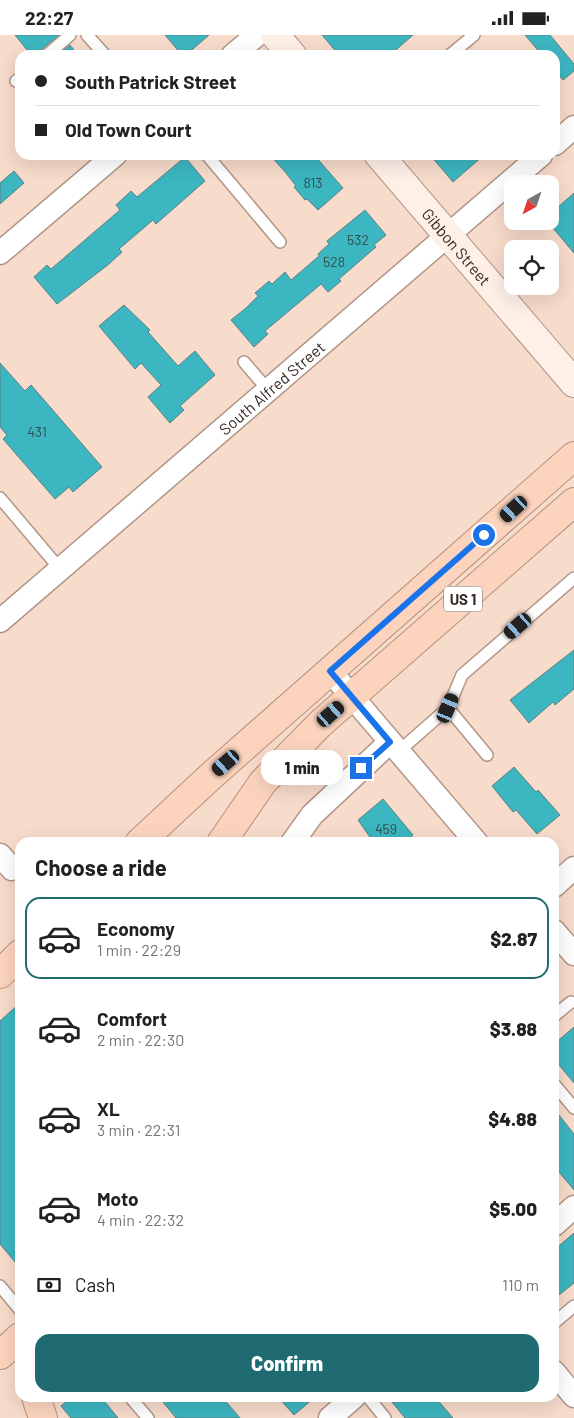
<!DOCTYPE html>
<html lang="en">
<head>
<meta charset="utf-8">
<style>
  :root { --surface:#fff; --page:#f2f2f2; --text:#222; --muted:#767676; --line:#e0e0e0; --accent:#1f6b71 }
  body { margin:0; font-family:Barlow,sans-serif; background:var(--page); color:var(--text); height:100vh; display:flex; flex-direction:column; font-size:19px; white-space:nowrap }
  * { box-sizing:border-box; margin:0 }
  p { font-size:16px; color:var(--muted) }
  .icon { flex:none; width:28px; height:28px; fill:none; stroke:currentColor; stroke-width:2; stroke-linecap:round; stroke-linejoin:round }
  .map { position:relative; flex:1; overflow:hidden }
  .details { position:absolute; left:15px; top:802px; width:544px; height:565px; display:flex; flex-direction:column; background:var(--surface); border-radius:15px; box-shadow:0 5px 20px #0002 }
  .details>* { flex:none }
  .top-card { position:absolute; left:15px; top:15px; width:545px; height:110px; border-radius:15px; box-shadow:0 5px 20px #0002; display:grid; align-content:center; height:110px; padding:0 20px; background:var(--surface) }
  .needle { width:32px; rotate:220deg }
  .controls { position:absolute; left:504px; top:140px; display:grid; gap:10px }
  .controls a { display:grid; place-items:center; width:55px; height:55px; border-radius:10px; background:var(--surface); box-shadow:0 5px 20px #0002; font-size:25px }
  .end { position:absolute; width:22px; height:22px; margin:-11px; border:6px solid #1a73e8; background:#fff; box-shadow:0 0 0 2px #fff }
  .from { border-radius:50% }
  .bubble { position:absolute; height:35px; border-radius:15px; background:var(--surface); box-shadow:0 5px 20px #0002; font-size:16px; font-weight:800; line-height:35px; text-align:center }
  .car { position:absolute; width:15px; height:30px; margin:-15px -8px; border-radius:6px; box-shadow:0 0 4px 1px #0007; background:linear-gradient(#222 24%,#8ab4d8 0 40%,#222 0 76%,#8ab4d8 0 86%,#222 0) }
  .top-card b { display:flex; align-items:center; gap:18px; height:48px; font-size:19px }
  .top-card b+b { border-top:1px solid var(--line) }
  .top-card i { width:12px; height:12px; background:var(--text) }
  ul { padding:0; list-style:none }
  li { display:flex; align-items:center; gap:15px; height:82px; margin:0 10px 8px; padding:0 10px; border:2px solid transparent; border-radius:15px }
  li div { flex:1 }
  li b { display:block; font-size:19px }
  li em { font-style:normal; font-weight:800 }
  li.selected { border-color:var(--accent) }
  li>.icon { width:45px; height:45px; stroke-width:1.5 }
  h2 { padding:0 20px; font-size:22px; line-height:60px }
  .pay { display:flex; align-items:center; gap:12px; height:55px; padding:0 20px; font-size:19px }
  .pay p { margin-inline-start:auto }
  .action { display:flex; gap:10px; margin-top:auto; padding:10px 20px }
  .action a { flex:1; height:58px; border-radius:15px; background:var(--accent); color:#fff; font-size:20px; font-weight:800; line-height:58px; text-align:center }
  .status { display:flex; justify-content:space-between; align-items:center; height:35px; padding:0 25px; background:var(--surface); direction:ltr }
  .status svg { height:14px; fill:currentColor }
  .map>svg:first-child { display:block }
  .building { fill:#3cb6c1; stroke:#5f8184 }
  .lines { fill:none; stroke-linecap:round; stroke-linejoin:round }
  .service-casing { stroke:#b19688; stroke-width:14 }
  .minor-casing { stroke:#b19688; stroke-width:25 }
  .secondary-casing { stroke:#b19688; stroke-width:30 }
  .trunk-casing { stroke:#b5917d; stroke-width:30 }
  .service { stroke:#fff; stroke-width:11 }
  .minor { stroke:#fff; stroke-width:22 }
  .secondary { stroke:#feefe7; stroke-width:28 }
  .trunk { stroke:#fcd4be; stroke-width:28 }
  .route { stroke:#1a73e8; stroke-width:6 }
  .labels { text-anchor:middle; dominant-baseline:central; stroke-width:4; stroke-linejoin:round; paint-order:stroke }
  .number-label { font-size:14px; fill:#354c4a }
  .shield { fill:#fff; stroke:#706864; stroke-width:1 }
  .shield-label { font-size:15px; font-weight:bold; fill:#332822 }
  .street-label { font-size:16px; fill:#332822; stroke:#fff }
</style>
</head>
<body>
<div class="status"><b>22:27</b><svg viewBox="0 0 49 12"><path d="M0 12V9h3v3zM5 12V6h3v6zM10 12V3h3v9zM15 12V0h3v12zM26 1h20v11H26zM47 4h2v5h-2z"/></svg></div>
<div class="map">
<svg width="574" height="1383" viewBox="0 0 574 1383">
  <rect width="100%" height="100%" fill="#f7dbcb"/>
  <path class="building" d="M15 0H59L42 14 40 20H31Z
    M165 0H209L186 20H182Z
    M322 0H413L390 20H339Z
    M525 0H550L574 29V36L563 45 555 36V20H542Z
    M70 10 78 20H58Z
    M270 120H314L343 153 318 175 307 164 305 165 294 152 296 151 286 138Z
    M430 120H484L453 147Z
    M185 122 205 146 156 189 153 185 119 214 122 217 109 229 57 269 34 242 47 230 51 234 120 175 116 170 131 156 137 162Z
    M14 136 24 148 0 169V148Z
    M574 158V218L547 186H550V179Z
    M365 175 386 200 374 210 376 212 339 244 341 246 328 257 321 249 265 296 268 299 254 312 231 285 246 273 258 261 255 258 269 246 272 249 285 237 291 245 319 221 318 219 329 209 327 206Z
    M124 270 150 295 148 297 178 331 195 316 215 340 180 371 184 375 170 388 148 362 161 350 141 328 135 334 99 291Z
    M0 328 25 356 31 350 102 432 73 457 69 452 55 464 3 404 7 400 0 392Z
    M574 615V654L555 670 553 667 529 688 510 665Z
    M514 732 536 757 538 755 560 780 537 799 516 775 513 777 492 751Z
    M383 764 413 800 405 808H374L358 785Z
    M20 968V1233L0 1209V986Z
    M574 992V1048L554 1024V1009Z
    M554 1074 574 1099V1155L554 1131Z
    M574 1198V1248L554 1264V1215Z
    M72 1362H101L118 1383H71L61 1371Z
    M159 1362H222L240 1383H176Z
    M278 1362H315L294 1380Z
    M388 1362H435L453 1383H405Z"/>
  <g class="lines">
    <defs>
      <path id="service" d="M87 0 105 20
        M47 20 70 0
        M450 20 474 0
        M16 46 20 43
        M207 120 280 207
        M244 327 268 355
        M0 463 60 534
        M448 673 487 720
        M398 717 448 673 462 640 574 543
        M554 981 571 967
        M554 1049 574 1073
        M0 1251 20 1275
        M554 1288 574 1271
        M130 1362 148 1383
        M368 1362 385 1383"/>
      <g id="minor">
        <path d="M233 20 257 0"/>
        <path d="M555 109 574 92"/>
        <path d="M0 218 115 120"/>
        <path id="s1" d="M0 586 541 120"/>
        <path d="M330 636 477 808"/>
        <path d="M292 808 312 780 390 707"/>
        <path d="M0 820 12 834"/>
        <path d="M554 851 574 833"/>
        <path d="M554 896 574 919"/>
        <path d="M554 1190 574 1172"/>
        <path d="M554 1337 574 1361"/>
        <path d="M330 1383 354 1362"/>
      </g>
      <g id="secondary">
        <path d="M275 0 292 20"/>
        <path id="s2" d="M379 120 574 348"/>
      </g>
      <path id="trunk" d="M139 808 211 741 574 421
        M221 808 263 747 321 688 574 467
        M0 939 20 919
        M0 1320 20 1302
        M36 1362 43 1383"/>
    </defs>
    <use href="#service" class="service-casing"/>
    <use href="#minor" class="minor-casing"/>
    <use href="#secondary" class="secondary-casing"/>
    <use href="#trunk" class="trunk-casing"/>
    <use href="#service" class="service"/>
    <use href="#minor" class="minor"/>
    <use href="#secondary" class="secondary"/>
    <use href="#trunk" class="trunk"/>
  </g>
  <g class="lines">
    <path class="route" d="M361 733 390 707 330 636 484 500"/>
  </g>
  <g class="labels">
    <g class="number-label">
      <text x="313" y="147">813</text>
      <text x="358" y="204">532</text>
      <text x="334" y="226">528</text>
      <text x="37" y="396">431</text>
      <text x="386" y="793">459</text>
    </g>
    <rect class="shield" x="444" y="551.5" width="38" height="25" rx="4"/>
    <g class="shield-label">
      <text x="463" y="564">US 1</text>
    </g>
    <g class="street-label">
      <text stroke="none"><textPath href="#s2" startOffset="120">Gibbon Street</textPath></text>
      <text stroke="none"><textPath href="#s1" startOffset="358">South Alfred Street</textPath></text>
    </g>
  </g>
</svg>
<div class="controls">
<a><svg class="needle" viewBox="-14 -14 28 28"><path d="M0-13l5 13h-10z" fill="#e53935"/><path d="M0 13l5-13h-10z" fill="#767676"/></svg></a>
<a><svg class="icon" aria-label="locate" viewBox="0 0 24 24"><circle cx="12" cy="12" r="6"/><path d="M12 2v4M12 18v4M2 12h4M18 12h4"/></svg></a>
</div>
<i class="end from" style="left:484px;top:500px"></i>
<i class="end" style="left:361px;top:733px"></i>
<div class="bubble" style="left:261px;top:715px;width:82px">1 min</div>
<i class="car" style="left:514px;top:474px;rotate:228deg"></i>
<i class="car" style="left:518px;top:591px;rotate:229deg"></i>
<i class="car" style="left:448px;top:673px;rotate:23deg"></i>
<i class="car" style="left:331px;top:679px;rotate:49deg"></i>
<i class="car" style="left:226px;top:728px;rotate:229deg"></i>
<div class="top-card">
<b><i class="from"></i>South Patrick Street</b>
<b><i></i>Old Town Court</b>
</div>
<section class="details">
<h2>Choose a ride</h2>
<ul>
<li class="selected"><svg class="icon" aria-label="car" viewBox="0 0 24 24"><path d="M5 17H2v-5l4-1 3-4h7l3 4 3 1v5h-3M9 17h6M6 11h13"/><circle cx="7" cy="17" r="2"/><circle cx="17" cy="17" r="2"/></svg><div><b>Economy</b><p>1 min · 22:29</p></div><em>$2.87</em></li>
<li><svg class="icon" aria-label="car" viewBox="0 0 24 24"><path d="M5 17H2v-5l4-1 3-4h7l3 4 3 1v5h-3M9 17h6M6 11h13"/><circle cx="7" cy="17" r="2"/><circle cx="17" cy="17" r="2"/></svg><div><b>Comfort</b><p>2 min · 22:30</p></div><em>$3.88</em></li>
<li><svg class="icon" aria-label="car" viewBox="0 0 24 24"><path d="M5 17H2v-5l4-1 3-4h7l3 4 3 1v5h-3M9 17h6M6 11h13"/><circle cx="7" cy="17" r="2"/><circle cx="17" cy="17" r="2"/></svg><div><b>XL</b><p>3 min · 22:31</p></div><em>$4.88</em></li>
<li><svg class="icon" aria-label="car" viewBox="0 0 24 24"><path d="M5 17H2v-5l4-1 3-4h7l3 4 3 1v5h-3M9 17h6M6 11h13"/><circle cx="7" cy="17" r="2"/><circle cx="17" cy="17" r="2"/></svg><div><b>Moto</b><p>4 min · 22:32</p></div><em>$5.00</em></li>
</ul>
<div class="pay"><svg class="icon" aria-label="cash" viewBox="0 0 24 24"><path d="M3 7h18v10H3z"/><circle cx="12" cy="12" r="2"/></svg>Cash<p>110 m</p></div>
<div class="action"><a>Confirm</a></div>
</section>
</div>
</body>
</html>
